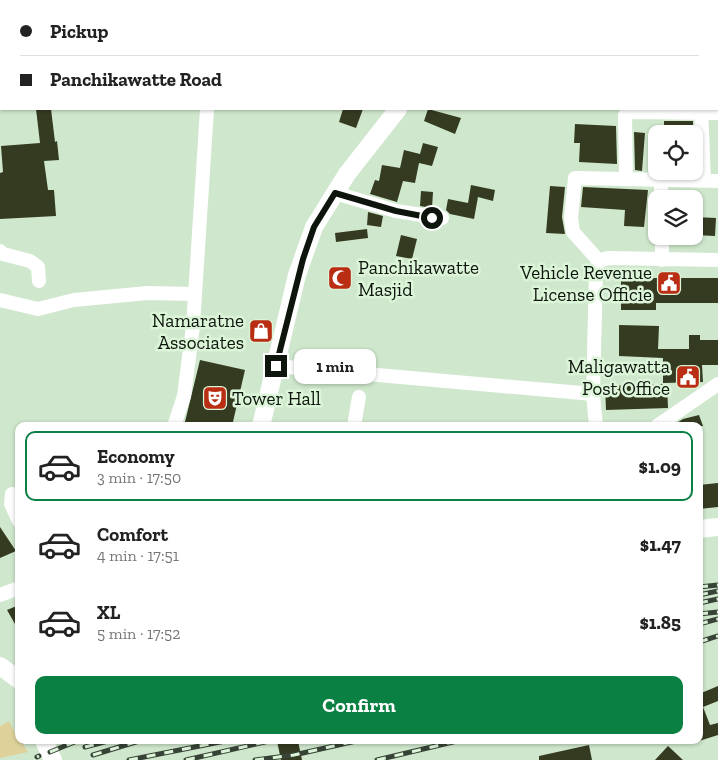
<!DOCTYPE html>
<html lang="en">
<head>
<meta charset="utf-8">
<style>
  :root { --surface:#fff; --page:#f2f2f2; --text:#222; --muted:#767676; --line:#e0e0e0; --accent:#0b8043 }
  body { margin:0; font-family:"Zilla Slab",serif; background:var(--page); color:var(--text); height:100vh; display:flex; flex-direction:column; font-size:19px; white-space:nowrap }
  * { box-sizing:border-box; margin:0 }
  p { font-size:16px; color:var(--muted) }
  .icon { flex:none; width:28px; height:28px; fill:none; stroke:currentColor; stroke-width:2; stroke-linecap:round; stroke-linejoin:round }
  .map { position:relative; flex:1; overflow:hidden }
  .panel { position:absolute; left:15px; top:422px; width:688px; height:322px; display:flex; flex-direction:column; background:var(--surface); border-radius:10px; box-shadow:0 1px 4px #0004 }
  .panel>* { flex:none }
  .banner { position:absolute; left:0px; top:0px; width:719px; height:110px; box-shadow:0 1px 4px #0004; display:grid; align-content:center; height:110px; padding:0 20px; background:var(--surface) }
  .tools { position:absolute; left:648px; top:125px; display:grid; gap:10px }
  .tools a { display:grid; place-items:center; width:55px; height:55px; border-radius:10px; background:var(--surface); box-shadow:0 1px 4px #0004; font-size:25px }
  .end { position:absolute; width:22px; height:22px; margin:-11px; border:6px solid #0d150c; background:#fff; box-shadow:0 0 0 2px #fff }
  .from { border-radius:50% }
  .bubble { position:absolute; height:35px; border-radius:10px; background:var(--surface); box-shadow:0 1px 4px #0004; font-size:16px; font-weight:700; line-height:35px; text-align:center }
  .banner b { display:flex; align-items:center; gap:18px; height:48px; font-size:19px }
  .banner b+b { border-top:1px solid var(--line) }
  .banner i { width:12px; height:12px; background:var(--text) }
  ul { padding:9px 0 0; list-style:none }
  li { display:flex; align-items:center; gap:15px; height:70px; margin:0 10px 8px; padding:0 10px; border:2px solid transparent; border-radius:10px }
  li div { flex:1 }
  li b { display:block; font-size:19px }
  li em { font-style:normal; font-weight:700 }
  li.on { border-color:var(--accent) }
  li>.icon { width:45px; height:45px; stroke-width:1.5 }
  .button { display:flex; gap:10px; margin-top:auto; padding:10px 20px }
  .button a { flex:1; height:58px; border-radius:10px; background:var(--accent); color:#fff; font-size:20px; font-weight:700; line-height:58px; text-align:center }
  .map>svg:first-child { display:block }
  .grass { fill:#ded29a }
  .building { fill:#343b20 }
  .lines { fill:none; stroke-linecap:round; stroke-linejoin:round }
  .minor { stroke:#fff; stroke-width:14 }
  .major { stroke:#fff; stroke-width:18 }
  .rail-casing { stroke:#374336; stroke-width:5 }
  .rail { stroke:#dcf5d9; stroke-width:3; stroke-dasharray:9; stroke-linecap:butt }
  .route { stroke:#0d150c; stroke-width:6 }
  .labels { text-anchor:middle; dominant-baseline:central; stroke-width:5; stroke-linejoin:round; paint-order:stroke }
  .poi-label { font-size:19px; fill:#0d150c; stroke:#dcf5d9; text-anchor:end }
</style>
</head>
<body>
<div class="map">
<svg width="718" height="760" viewBox="0 0 718 760">
  <rect width="100%" height="100%" fill="#cfe7cc"/>
  <path class="grass" d="M9 721 19 741H21L28 752 0 758V726Z"/>
  <path class="building" d="M36 109H51L55 142 57 141 59 160 44 161 48 190H54L56 216 0 219V173L3 172 1 146 40 143Z
    M343 109H363L356 128 339 122Z
    M428 109 461 118 455 134 424 121Z
    M664 121H693V133L664 132Z
    M575 124 616 126 617 164 579 162 580 143H574Z
    M634 132 645 133 642 171 635 170Z
    M423 143 438 147 432 166 419 163 415 183 403 181 397 202 370 194 375 180 379 181 382 165 400 168 404 150 420 154Z
    M471 185 495 190 493 201 478 197 474 219 450 214 446 210 448 199 468 203Z
    M550 186 565 187 562 217 565 234 546 233Z
    M583 187 648 190 644 227 624 226 625 210 581 207Z
    M421 191 433 192 432 208 420 206Z
    M368 212 383 216 381 227 367 225Z
    M694 217 716 218 715 236 694 235Z
    M367 229 368 238 336 242 335 233Z
    M401 235 417 239 412 259 396 256Z
    M621 278H718V303H656V310H621Z
    M619 325 659 326 658 349H689V335H700V340H718V365H702L703 382 663 383V358L619 356Z
    M200 360 245 370 232 426H184Z
    M667 384 668 408 606 410 605 386Z
    M699 415 703 426H672L683 419Z
    M718 483V507L699 509V485Z
    M0 527 16 551 0 558Z
    M19 605V631L7 610Z
    M718 686V701L703 707 710 725 718 723V735L699 741V694Z
    M277 741H298L302 760H281Z
    M589 745 592 760H539V756Z
    M668 746 683 760H655Z"/>
  <g class="lines">
    <path class="minor" d="M213 1V0
      M701 109 704 180
      M626 179 625 115 628 112 718 113
      M661 180V199
      M335 193 396 211 442 218
      M662 236V260
      M0 251 3 254 30 261 38 267 39 281
      M599 261 573 232 571 218 575 178 718 181
      M599 261 608 258 718 260
      M0 300 38 309 74 300 116 296 147 293 195 294
      M276 366 593 394
      M174 426 184 396 193 326 207 109
      M354 426 359 397
      M596 426 593 394 596 270 599 261
      M657 426 718 384
      M12 494 11 504 19 521
      M0 595 19 588"/>
    <path class="major" d="M475 1 476 0
      M261 426 297 275 314 227 347 174 398 109
      M699 529 718 527
      M0 666 19 680
      M44 741 53 760"/>
    <defs>
      <path id="rail" d="M699 587 718 585
        M699 595 718 591
        M699 603 718 599
        M699 614 718 612
        M699 624 718 619
        M699 642 718 636
        M85 747 108 741
        M50 752 77 741
        M93 755 139 741
        M37 757 39 756
        M129 760 225 741
        M186 760 269 741
        M255 760 294 755 356 741
        M377 760 457 741"/>
    </defs>
    <use href="#rail" class="rail-casing"/>
    <use href="#rail" class="rail"/>
  </g>
  <g class="lines">
    <path class="route" d="M276 366 303 259 314 227 335 193 396 211 432 218"/>
  </g>
  <defs>
    <symbol id="mosque-square" viewBox="-11 -11 22 22"><rect x="-9" y="-9" width="18" height="18" rx="4" fill="#b92d13" stroke="#dcf5d9"/><path d="M3.5-4.9A6 6 0 1 0 3.5 4.9A5 5 0 1 1 3.5-4.9Z" fill="#fff"/></symbol>
    <symbol id="civic-square" viewBox="-11 -11 22 22"><rect x="-9" y="-9" width="18" height="18" rx="4" fill="#b92d13" stroke="#dcf5d9"/><path d="M-.6-6.5H3V-4.5H.6V-3L4-1V1h2V6H-6V1h2V-1L-.6-3ZM-1.2 2.5V6h2.4V2.5Z" fill="#fff"/></symbol>
    <symbol id="shop-square" viewBox="-11 -11 22 22"><rect x="-9" y="-9" width="18" height="18" rx="4" fill="#b92d13" stroke="#dcf5d9"/><path d="M-5-2.5h2.3a2.7 3.5 0 0 1 5.4 0H5L5.5 6h-11ZM-1.5-2.5h3a1.5 2.3 0 0 0-3 0Z" fill="#fff"/></symbol>
    <symbol id="theatre-square" viewBox="-11 -11 22 22"><rect x="-9" y="-9" width="18" height="18" rx="4" fill="#b92d13" stroke="#dcf5d9"/><path d="M-5-5.5Q0-4 5-5.5V0Q5 5 0 6Q-5 5-5 0ZM-3.3-2.5H-1v1.5H-3.3ZM1-2.5H3.3v1.5H1ZM-2.8 1Q0 5.5 2.8 1Z" fill="#fff"/></symbol>
  </defs>
  <g fill-rule="evenodd">
    <use href="#mosque-square" x="326" y="264" width="28" height="28"/>
    <use href="#civic-square" x="655" y="269" width="28" height="28"/>
    <use href="#shop-square" x="247" y="317" width="28" height="28"/>
    <use href="#civic-square" x="674" y="363" width="28" height="28"/>
    <use href="#theatre-square" x="201" y="384" width="28" height="28"/>
  </g>
  <g class="labels">
    <g class="poi-label">
      <text x="358" y="267" text-anchor="start">Panchikawatte<tspan x="358" dy="22">Masjid</tspan></text>
      <text x="652" y="272">Vehicle Revenue<tspan x="652" dy="22">License Officie</tspan></text>
      <text x="244" y="320">Namaratne<tspan x="244" dy="22">Associates</tspan></text>
      <text x="670" y="366">Maligawatta<tspan x="670" dy="22">Post Office</tspan></text>
      <text x="232" y="398" text-anchor="start">Tower Hall</text>
    </g>
  </g>
</svg>
<div class="tools">
<a><svg class="icon" aria-label="locate" viewBox="0 0 24 24"><circle cx="12" cy="12" r="6"/><path d="M12 2v4M12 18v4M2 12h4M18 12h4"/></svg></a>
<a><svg class="icon" aria-label="layers" viewBox="0 0 24 24"><path d="M12 4l9 5-9 5-9-5zM3 14l9 5 9-5"/></svg></a>
</div>
<i class="end from" style="left:432px;top:218px"></i>
<i class="end" style="left:276px;top:366px"></i>
<div class="bubble" style="left:294px;top:349px;width:82px">1 min</div>
<div class="banner">
<b><i class="from"></i>Pickup</b>
<b><i></i>Panchikawatte Road</b>
</div>
<section class="panel">
<ul>
<li class="on"><svg class="icon" aria-label="car" viewBox="0 0 24 24"><path d="M5 17H2v-5l4-1 3-4h7l3 4 3 1v5h-3M9 17h6M6 11h13"/><circle cx="7" cy="17" r="2"/><circle cx="17" cy="17" r="2"/></svg><div><b>Economy</b><p>3 min · 17:50</p></div><em>$1.09</em></li>
<li><svg class="icon" aria-label="car" viewBox="0 0 24 24"><path d="M5 17H2v-5l4-1 3-4h7l3 4 3 1v5h-3M9 17h6M6 11h13"/><circle cx="7" cy="17" r="2"/><circle cx="17" cy="17" r="2"/></svg><div><b>Comfort</b><p>4 min · 17:51</p></div><em>$1.47</em></li>
<li><svg class="icon" aria-label="car" viewBox="0 0 24 24"><path d="M5 17H2v-5l4-1 3-4h7l3 4 3 1v5h-3M9 17h6M6 11h13"/><circle cx="7" cy="17" r="2"/><circle cx="17" cy="17" r="2"/></svg><div><b>XL</b><p>5 min · 17:52</p></div><em>$1.85</em></li>
</ul>
<div class="button"><a>Confirm</a></div>
</section>
</div>
</body>
</html>
